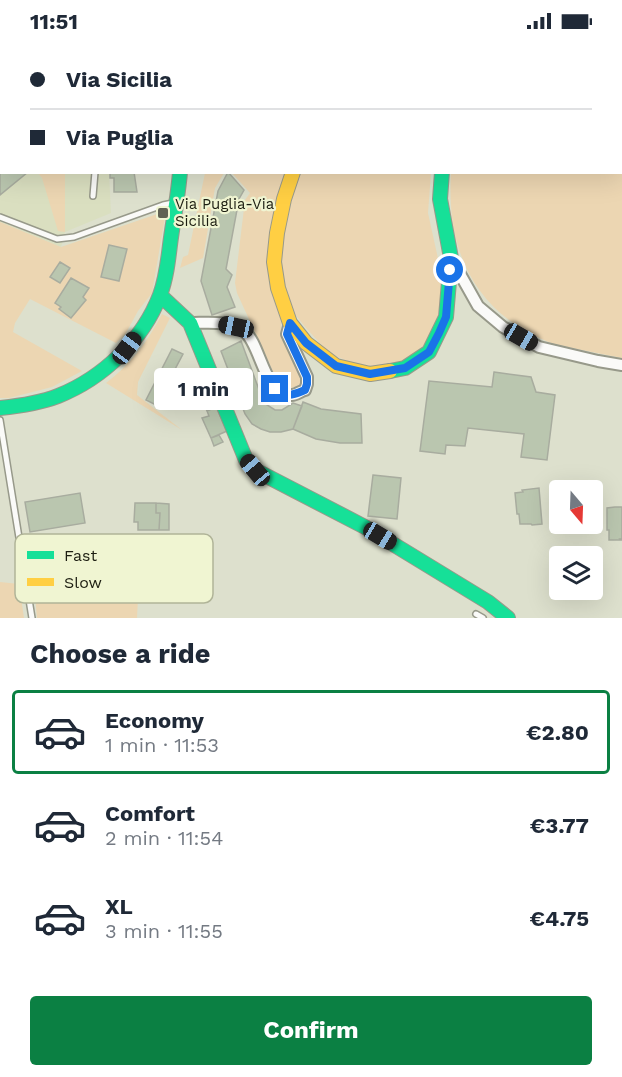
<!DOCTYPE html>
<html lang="en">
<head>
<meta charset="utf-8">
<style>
  :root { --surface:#fff; --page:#f2f2f3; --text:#1f2937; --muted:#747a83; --line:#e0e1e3; --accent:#0b8043 }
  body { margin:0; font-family:"Work Sans",sans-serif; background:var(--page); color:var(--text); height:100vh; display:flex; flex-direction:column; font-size:22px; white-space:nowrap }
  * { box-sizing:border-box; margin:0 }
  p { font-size:20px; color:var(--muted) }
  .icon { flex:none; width:33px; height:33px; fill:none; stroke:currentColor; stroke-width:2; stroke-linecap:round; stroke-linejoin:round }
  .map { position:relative; height:576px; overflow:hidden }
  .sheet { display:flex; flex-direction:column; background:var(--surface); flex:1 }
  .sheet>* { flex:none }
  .hud { position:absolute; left:0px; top:0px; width:622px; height:132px; box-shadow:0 6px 24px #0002; display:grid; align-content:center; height:132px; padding:0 30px; background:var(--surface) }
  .needle { width:39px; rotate:161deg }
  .tools { position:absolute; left:549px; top:438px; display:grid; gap:12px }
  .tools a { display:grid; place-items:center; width:54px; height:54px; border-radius:6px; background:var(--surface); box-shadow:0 6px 24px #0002; font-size:30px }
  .end { position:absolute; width:27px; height:27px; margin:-14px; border:8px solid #1a73e8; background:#fff; box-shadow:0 0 0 3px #fff }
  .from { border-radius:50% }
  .bubble { position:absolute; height:42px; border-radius:6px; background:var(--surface); box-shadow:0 6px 24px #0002; font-size:20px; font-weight:700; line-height:42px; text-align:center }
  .car { position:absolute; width:18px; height:36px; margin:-18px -9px; border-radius:8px; box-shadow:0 0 4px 2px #0007; background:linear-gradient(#222 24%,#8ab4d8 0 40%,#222 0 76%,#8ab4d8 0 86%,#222 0) }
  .hud b { display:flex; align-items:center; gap:21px; height:57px; font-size:22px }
  .hud b+b { border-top:2px solid var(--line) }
  .hud i { width:15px; height:15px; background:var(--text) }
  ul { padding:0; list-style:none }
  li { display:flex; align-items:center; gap:18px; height:84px; margin:0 12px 9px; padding:0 18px; border:3px solid transparent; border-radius:6px }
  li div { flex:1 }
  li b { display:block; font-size:22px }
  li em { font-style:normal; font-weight:700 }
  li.current { border-color:var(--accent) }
  li>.icon { width:54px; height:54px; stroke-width:1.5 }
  h2 { padding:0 30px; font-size:27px; line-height:72px }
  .cta { display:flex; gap:12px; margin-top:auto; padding:12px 30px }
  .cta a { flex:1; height:69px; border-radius:6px; background:var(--accent); color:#fff; font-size:24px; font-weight:700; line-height:69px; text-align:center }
  .status { display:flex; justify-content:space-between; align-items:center; height:42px; padding:0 30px; background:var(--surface); direction:ltr }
  .status svg { height:16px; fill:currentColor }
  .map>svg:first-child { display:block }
  .built { fill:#dadfc0 }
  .green { fill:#ecd6b2 }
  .building { fill:#bac6af; stroke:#a8ac9f; stroke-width:1.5 }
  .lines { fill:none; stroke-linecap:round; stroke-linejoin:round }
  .lane-casing { stroke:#97998a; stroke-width:8 }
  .street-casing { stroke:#97998a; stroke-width:14 }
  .fast-casing { stroke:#97998a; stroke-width:16 }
  .slow-casing { stroke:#97998a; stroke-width:16 }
  .lane { stroke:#fafaf8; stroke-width:5 }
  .street { stroke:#fafaf8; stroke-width:10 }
  .fast { stroke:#16e098; stroke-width:14 }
  .slow { stroke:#ffcf43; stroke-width:14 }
  .route { stroke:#1a73e8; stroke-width:8 }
  .poi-dot { fill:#606153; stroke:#f0f5d2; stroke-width:2 }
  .labels { text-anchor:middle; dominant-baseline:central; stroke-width:4.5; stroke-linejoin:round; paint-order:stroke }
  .poi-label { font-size:15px; fill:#1c1d11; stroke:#f0f5d2; text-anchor:start }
  .key { fill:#f0f5d2; stroke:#b0b498; stroke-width:1.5 }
  .key-label { font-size:16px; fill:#1c1d11 }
</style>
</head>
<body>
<div class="status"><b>11:51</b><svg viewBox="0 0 49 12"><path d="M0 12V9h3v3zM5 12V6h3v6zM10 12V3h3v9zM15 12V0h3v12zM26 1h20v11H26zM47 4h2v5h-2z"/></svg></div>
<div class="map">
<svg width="622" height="576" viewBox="0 0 622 576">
  <rect width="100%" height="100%" fill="#dde0cd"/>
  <path class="built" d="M0 85 2 87V130L38 131 42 136 65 190V131H109L111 171 65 190 61 205 0 180Z"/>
  <path class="green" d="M613 0H622V316C607 313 592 310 577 307 569 305 561 304 554 302 476 273 446 211 451 131L621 130V2L613 1Z
    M38 131H65V190L58 189 42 136Z
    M205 131H224L215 146 203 216 180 226 183 215 188 213Z
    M232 131H287L280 155 283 276C282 279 281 282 281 285 280 301 299 322 302 340L297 346 289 348 283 345 276 336 237 251 235 241 245 158 250 151Z
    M299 131H431L428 171 439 221 442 245 436 289 424 303 404 320 381 325 352 321 329 311 306 286 294 271 282 233 280 208 287 166Z
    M166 169 152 251 138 269 126 291 116 301 30 257 15 281 13 290 82 329 52 345 9 356H0V180L61 205Z
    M162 272 170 276 138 340 137 353 182 388 106 341C130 323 148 299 162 272Z
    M23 506 140 517 137 576H37L35 554Z
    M0 540 19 542 24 576H0Z"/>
  <path class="building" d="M314 0H390V2H315Z
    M0 97 2 98V130H28L0 153Z
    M110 130H134L137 150H114V136H110Z
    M228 130 244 148 239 157 226 227 232 233 227 245 235 265 212 273 201 239 218 149Z
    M109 203 127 207 119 239 101 235Z
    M60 220 70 226 60 241 50 235Z
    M71 236 89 246 83 255 86 258 71 276 59 267 61 265 55 261Z
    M241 299 264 361 275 368H282L293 361 302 364 293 387 281 390H270L261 387 252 382 245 372 221 309Z
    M172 307 183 312 156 363 146 358Z
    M494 330 531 335 536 350 555 353 547 418 521 415 524 392 468 386 465 404 446 403 445 412 420 409 429 339 492 345Z
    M207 343 216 365 207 369 201 355 204 354 200 346Z
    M303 360 321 367 361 372 362 401H340L316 397 293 387Z
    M216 365 227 389 211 396 202 376 209 374 207 369Z
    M219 393 223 400 214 404 211 396Z
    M373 433 401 436 397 477 368 474Z
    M539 446 542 482 532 483 531 482H520L519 472H517L515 451 523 450 522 448Z
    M80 451 85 481 30 490 25 460Z
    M135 461H156V471H160L159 488H138V480H134Z
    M156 461 169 462V488H159L160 471H156Z
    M615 465H622V497H620L621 498H609V488H607V466Z"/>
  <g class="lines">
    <defs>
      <path id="lane" d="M41 2V0
        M250 2V0
        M547 2 548 0
        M93 154 95 130
        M0 175 57 197 74 195 163 163 173 161
        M0 378 32 576
        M476 572 483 576"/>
      <path id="street" d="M447 0V2
        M451 216 478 264 503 285 539 305 598 319 622 323
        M190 281C207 281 229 278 244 289 261 301 264 356 292 353 296 353 301 349 305 348L307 342V335L287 292 290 281"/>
      <path id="fast" d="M160 253 190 281 246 418 255 428 365 485 488 560 508 576
        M390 329 405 326 429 310 446 275 451 216 440 157 442 130
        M0 366C20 364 40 361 58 354 103 336 143 298 160 253 166 237 168 220 170 203 173 179 178 155 180 130"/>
      <path id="slow" d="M212 0V2
        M293 130 284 157 277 191 274 220 278 246 290 281 306 301 336 324 370 332 390 329"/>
    </defs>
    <use href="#lane" class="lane-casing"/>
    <use href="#street" class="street-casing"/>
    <use href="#fast" class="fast-casing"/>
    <use href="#slow" class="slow-casing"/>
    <use href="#lane" class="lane"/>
    <use href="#street" class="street"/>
    <use href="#fast" class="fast"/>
    <use href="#slow" class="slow"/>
  </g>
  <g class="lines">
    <path class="route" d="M275 347C289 355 290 354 305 348L307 342V335L287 292 290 281 306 301 336 324 370 332 405 326 429 310 439 291 446 275 450 228"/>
  </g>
  <rect class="poi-dot" x="157" y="165" width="12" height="12" rx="3"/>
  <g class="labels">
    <g class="poi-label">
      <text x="175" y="162">Via Puglia-Via<tspan x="175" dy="17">Sicilia</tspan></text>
    </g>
  </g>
  <rect x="15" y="492" width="198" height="69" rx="9" class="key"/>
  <rect x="27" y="509" width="27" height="8" fill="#16e098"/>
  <rect x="27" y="536" width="27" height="8" fill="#ffcf43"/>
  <g class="key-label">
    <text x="64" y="519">Fast</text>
    <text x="64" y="546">Slow</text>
  </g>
</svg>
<div class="tools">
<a><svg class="needle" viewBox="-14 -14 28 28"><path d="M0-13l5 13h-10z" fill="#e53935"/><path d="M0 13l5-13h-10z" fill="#747a83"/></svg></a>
<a><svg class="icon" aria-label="layers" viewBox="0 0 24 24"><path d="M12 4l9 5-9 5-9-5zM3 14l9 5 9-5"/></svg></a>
</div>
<i class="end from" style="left:450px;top:228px"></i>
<i class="end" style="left:275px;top:347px"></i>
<div class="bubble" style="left:154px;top:326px;width:99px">1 min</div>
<i class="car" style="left:236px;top:285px;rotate:282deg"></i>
<i class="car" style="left:521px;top:295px;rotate:120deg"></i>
<i class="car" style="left:127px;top:306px;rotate:37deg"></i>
<i class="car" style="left:255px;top:428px;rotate:320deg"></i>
<i class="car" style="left:380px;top:494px;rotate:121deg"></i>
<div class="hud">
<b><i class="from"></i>Via Sicilia</b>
<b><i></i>Via Puglia</b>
</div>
</div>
<section class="sheet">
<h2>Choose a ride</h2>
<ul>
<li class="current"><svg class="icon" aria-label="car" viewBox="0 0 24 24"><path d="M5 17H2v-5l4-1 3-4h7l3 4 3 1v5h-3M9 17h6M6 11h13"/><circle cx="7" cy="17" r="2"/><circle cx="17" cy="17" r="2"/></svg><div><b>Economy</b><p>1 min · 11:53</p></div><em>€2.80</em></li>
<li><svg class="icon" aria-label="car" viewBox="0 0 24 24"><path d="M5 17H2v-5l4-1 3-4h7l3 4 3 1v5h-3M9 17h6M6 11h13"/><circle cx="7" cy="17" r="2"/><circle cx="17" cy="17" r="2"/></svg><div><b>Comfort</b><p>2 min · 11:54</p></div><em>€3.77</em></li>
<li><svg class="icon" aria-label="car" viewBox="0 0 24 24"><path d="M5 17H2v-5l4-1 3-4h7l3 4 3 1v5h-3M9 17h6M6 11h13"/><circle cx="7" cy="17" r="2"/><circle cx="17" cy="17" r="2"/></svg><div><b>XL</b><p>3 min · 11:55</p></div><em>€4.75</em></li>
</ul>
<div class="cta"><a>Confirm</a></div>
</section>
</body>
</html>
